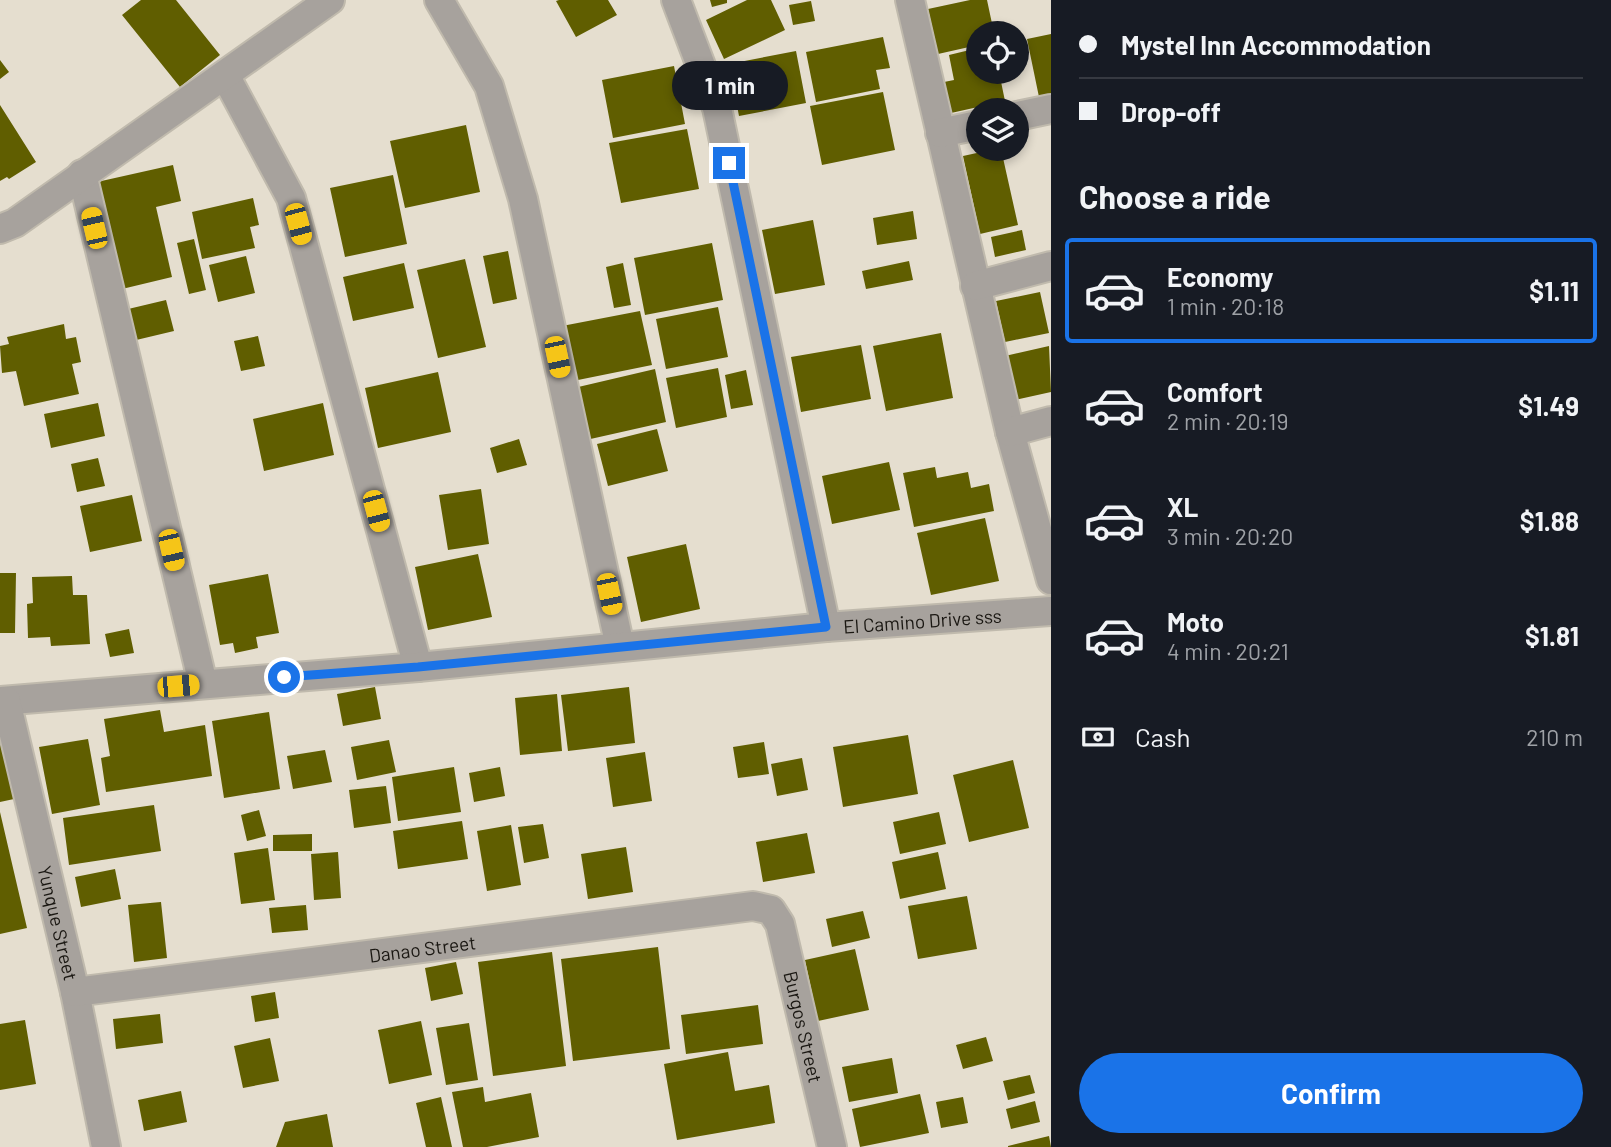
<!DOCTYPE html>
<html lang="en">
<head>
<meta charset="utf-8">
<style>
  :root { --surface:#171b24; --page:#242831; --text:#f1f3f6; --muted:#9ea1a6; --line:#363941; --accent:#1a73e8 }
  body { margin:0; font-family:Barlow,sans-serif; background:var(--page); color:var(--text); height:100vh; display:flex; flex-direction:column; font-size:26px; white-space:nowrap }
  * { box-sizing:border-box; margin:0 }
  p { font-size:23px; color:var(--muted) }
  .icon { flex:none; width:38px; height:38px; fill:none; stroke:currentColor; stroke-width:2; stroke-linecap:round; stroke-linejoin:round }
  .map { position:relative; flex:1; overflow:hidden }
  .details { display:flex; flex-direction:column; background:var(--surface); width:560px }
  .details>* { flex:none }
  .hud { display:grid; align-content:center; height:154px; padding:0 28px; background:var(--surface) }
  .controls { position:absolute; left:966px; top:21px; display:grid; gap:14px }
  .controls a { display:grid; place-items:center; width:63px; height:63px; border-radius:50%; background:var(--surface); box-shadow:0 4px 10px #0003; font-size:35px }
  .end { position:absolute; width:32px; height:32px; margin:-16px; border:9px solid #1a73e8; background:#fff; box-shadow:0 0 0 4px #fff }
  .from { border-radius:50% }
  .bubble { position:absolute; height:49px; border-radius:24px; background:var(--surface); box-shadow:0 4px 10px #0003; font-size:23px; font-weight:700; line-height:49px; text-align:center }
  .car { position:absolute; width:21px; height:42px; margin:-21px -10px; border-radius:9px; box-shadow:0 0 5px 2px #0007; background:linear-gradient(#f5c518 24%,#345 0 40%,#f5c518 0 76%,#345 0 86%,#f5c518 0) }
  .hud b { display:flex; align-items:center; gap:24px; height:66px; font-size:26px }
  .hud b+b { border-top:2px solid var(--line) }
  .hud i { width:18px; height:18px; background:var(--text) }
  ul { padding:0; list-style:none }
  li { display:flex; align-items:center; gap:21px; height:105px; margin:0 14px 10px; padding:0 14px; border:4px solid transparent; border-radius:7px }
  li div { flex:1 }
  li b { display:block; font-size:26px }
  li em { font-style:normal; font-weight:700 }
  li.on { border-color:var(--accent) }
  li>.icon { width:63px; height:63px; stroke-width:1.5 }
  h2 { padding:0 28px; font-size:32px; line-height:84px }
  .pay { display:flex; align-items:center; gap:18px; height:77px; padding:0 28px; font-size:26px }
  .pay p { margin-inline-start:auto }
  .action { display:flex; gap:14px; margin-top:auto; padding:14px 28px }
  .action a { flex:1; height:80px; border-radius:42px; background:var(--accent); color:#fff; font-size:28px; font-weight:700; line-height:80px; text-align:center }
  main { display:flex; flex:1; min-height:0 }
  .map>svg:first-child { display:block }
  .building { fill:#605e00 }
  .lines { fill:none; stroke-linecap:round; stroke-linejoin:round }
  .street-casing { stroke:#c0baad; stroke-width:32 }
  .street { stroke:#a7a29d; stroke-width:28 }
  .route { stroke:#1a73e8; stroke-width:9 }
  .labels { text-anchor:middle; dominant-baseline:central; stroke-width:7; stroke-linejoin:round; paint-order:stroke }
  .street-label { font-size:19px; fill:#1a1712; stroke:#fff }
</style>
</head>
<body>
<main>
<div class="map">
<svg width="1051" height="1147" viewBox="0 0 1051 1147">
  <rect width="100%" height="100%" fill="#e5decf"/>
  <path class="building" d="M141 0H176L220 55 180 87 122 15Z
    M559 0H608L617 15 576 37 556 1Z
    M710 0H727V3L712 7Z
    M747 0H771L785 30 724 59 706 20Z
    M970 0H987L994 33H978V45L938 54 928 9Z
    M811 1 815 21 793 25 789 5Z
    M1051 34V95L1039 97 1027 39Z
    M883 37 890 68 876 70 880 89 816 102 806 52Z
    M978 48V72H999L1005 101 951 113 944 82 954 80 949 55Z
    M796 51 806 103 739 116 729 64Z
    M0 60 9 72 0 79Z
    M674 66 685 124 613 138 602 80Z
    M883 92 895 150 822 165 810 106Z
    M0 105 36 162 9 179 7 177 0 181Z
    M466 125 480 192 405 208 390 141Z
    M687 129 699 189 621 203 609 143Z
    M995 149H1001L1018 225 980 234 963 156Z
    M173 165 181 201 156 207 172 277 122 289 97 182Z
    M393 175 407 244 345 257 330 188Z
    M253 198 259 225 250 227 255 248 202 259 192 212Z
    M913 211 917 239 877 245 873 218Z
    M813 220 825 285 775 294 762 230Z
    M1022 230 1026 250 995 257 991 237Z
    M194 239 206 290 189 294 177 243Z
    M712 243 723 300 645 315 634 258Z
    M508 251 517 299 493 304 483 256Z
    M246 256 255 293 218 302 209 265Z
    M465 259 486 347 438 358 417 270Z
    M909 261 913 280 866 289 862 271Z
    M404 263 414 308 353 321 343 277Z
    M623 263 631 305 614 308 606 267Z
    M1040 292 1049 333 1005 342 996 301Z
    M166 300 174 331 132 341 124 310Z
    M718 307 728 357 666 369 656 319Z
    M640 311 652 365 573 381 562 326Z
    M64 324 66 339 76 337 81 362 72 364 79 394 24 406 16 371 2 373 0 346 9 344 7 337Z
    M941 333 953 398 886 411 873 346Z
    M258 336 265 366 241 371 234 341Z
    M861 345 871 399 801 412 791 357Z
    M1049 346 1051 392 1015 400 1005 356Z
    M718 368 727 417 676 428 666 378Z
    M655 369 666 422 586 440 574 388Z
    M746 370 753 405 731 409 725 375Z
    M438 372 451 432 378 448 365 388Z
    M98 403 105 436 51 448 44 414Z
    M323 403 334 455 264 471 253 419Z
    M657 429 668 471 608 486 597 444Z
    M519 439 527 465 497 473 490 448Z
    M98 458 105 486 77 492 71 464Z
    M889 462 900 510 832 524 822 476Z
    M935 467 937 478 968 472 971 488 989 484 994 511 914 527 903 473Z
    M481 489 489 544 448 550 439 495Z
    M132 495 142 541 90 552 80 506Z
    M985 518 999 581 931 595 917 533Z
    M686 544 700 609 641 622 627 557Z
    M478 554 492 617 428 630 415 567Z
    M0 573H16L15 633H0Z
    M268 574 279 633 256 637 258 648 235 653 233 643 220 645 209 585Z
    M72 576 73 595H87L90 644 51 646 50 637 28 638 27 604 33 603 32 577Z
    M129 629 134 653 110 657 105 634Z
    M375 687 381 719 343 726 337 694Z
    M629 687 635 743 568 751 561 695Z
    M557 694 562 751 520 755 515 698Z
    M160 710 164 732 205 725 212 776 106 792 101 758 110 756 104 719Z
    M269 712 280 789 224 798 212 721Z
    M0 733 14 799 0 802Z
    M908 735 918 794 843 807 833 747Z
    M88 739 100 805 52 814 39 747Z
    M389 740 396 772 357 780 351 747Z
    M764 742 769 774 738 778 733 747Z
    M325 750 332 782 293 789 287 756Z
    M645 752 652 801 613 807 606 758Z
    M802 758 808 790 777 796 771 764Z
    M1013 760 1029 828 969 842 953 775Z
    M454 767 461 812 398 821 392 777Z
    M500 767 505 796 474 802 469 773Z
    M386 786 391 823 354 828 349 790Z
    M154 805 161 851 69 865 63 818Z
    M259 810 266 836 247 841 241 815Z
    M0 812 27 928 0 934Z
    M939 812 946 844 900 854 893 822Z
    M462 821 468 859 398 869 393 831Z
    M543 824 549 858 524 863 518 827Z
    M511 825 521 885 487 891 477 831Z
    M807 833 815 873 763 882 756 842Z
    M312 834V851H273V835Z
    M626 847 633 892 588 899 581 854Z
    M268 848 275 900 241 904 234 853Z
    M338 852 341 898 314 900 311 854Z
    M938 852 946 889 900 899 892 862Z
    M115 869 121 899 81 907 75 877Z
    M967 896 977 949 918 959 908 906Z
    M161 902 167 958 134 962 128 905Z
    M306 905 308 930 272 933 269 908Z
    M863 911 870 938 832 947 826 919Z
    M658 947 670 1049 573 1061 561 959Z
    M855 949 869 1010 818 1021 805 960Z
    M552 952 566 1066 493 1076 478 962Z
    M456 962 463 994 431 1001 425 968Z
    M275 992 279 1018 255 1022 251 996Z
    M758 1005 763 1044 686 1054 681 1015Z
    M160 1014 163 1043 116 1049 113 1019Z
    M25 1020 36 1084 0 1090V1024Z
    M421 1021 432 1075 389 1084 378 1030Z
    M469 1023 478 1080 446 1085 436 1028Z
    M986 1037 993 1061 963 1069 956 1045Z
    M270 1038 279 1081 243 1088 234 1046Z
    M728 1052 735 1091 769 1085 775 1123 677 1140 664 1064Z
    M892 1058 898 1093 849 1102 842 1067Z
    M1030 1075 1035 1093 1008 1100 1003 1081Z
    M483 1087 485 1102 531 1093 539 1137 487 1147H463L452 1092Z
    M181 1091 187 1122 144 1131 138 1100Z
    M920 1094 929 1133 860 1147 852 1109Z
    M441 1097 452 1147H426L416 1103Z
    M963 1097 968 1123 941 1128 936 1102Z
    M1035 1101 1040 1122 1011 1129 1006 1109Z
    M327 1114 333 1147H276L285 1122Z
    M1049 1136 1051 1147H1008V1146Z"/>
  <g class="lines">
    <defs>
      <g id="street">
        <path d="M439 0 489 86 523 199 620 647"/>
        <path d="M676 0 717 108 826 627"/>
        <path d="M910 0 1010 432 1051 580"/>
        <path d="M225 75 291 198 418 667"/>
        <path d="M1017 116 1051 109"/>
        <path d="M940 133 978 125"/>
        <path d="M82 174 203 684"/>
        <path d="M0 229 15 223 330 0"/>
        <path d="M975 286 1051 266"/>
        <path d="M1010 432 1051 421"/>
        <path id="s1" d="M0 701 418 667 826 627 1051 611"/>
        <path id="s2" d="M6 701 75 992 106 1147"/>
        <path id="s3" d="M75 992 753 906 771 910 780 924 832 1147"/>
      </g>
    </defs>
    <use href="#street" class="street-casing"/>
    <use href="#street" class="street"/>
  </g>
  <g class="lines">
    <path class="route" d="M284 677 418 667 826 627 729 163"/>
  </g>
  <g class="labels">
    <g class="street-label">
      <text stroke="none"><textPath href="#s1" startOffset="926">El Camino Drive sss</textPath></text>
      <text stroke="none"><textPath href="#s2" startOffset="228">Yunque Street</textPath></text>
      <text stroke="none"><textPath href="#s3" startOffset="350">Danao Street</textPath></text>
      <text stroke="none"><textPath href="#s3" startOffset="824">Burgos Street</textPath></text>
    </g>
  </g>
</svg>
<div class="controls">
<a><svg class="icon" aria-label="locate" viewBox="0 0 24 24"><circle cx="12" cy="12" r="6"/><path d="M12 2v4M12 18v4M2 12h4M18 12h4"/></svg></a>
<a><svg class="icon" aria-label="layers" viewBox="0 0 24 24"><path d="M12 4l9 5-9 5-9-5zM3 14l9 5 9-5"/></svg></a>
</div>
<i class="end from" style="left:284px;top:677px"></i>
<i class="end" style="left:729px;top:163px"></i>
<div class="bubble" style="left:672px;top:61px;width:116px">1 min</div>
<i class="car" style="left:298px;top:224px;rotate:165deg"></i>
<i class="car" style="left:94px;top:228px;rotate:347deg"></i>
<i class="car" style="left:557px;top:357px;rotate:168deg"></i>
<i class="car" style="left:376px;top:511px;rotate:165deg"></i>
<i class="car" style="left:171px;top:550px;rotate:167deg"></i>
<i class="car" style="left:609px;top:594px;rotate:168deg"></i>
<i class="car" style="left:178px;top:686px;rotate:85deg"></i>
</div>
<section class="details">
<div class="hud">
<b><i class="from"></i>Mystel Inn Accommodation</b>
<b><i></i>Drop-off</b>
</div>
<h2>Choose a ride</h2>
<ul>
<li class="on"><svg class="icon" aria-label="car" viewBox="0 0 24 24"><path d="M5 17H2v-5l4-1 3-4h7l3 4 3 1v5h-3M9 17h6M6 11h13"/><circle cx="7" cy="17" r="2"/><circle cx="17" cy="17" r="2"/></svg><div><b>Economy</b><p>1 min · 20:18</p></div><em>$1.11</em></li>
<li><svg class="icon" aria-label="car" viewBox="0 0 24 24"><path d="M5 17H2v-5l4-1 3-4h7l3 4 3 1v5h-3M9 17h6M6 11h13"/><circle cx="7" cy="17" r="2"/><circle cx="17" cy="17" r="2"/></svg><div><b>Comfort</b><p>2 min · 20:19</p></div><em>$1.49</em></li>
<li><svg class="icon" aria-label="car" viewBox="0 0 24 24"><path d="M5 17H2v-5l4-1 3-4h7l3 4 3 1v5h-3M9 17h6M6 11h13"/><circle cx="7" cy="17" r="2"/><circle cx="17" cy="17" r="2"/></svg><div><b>XL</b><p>3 min · 20:20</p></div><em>$1.88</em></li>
<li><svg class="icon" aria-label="car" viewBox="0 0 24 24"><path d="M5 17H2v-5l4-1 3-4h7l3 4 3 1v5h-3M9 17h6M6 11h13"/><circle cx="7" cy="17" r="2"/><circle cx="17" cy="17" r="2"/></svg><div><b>Moto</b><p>4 min · 20:21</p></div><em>$1.81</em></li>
</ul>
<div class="pay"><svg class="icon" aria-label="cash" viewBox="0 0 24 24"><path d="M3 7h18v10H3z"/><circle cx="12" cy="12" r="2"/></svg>Cash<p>210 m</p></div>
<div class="action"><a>Confirm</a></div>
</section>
</main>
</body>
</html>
